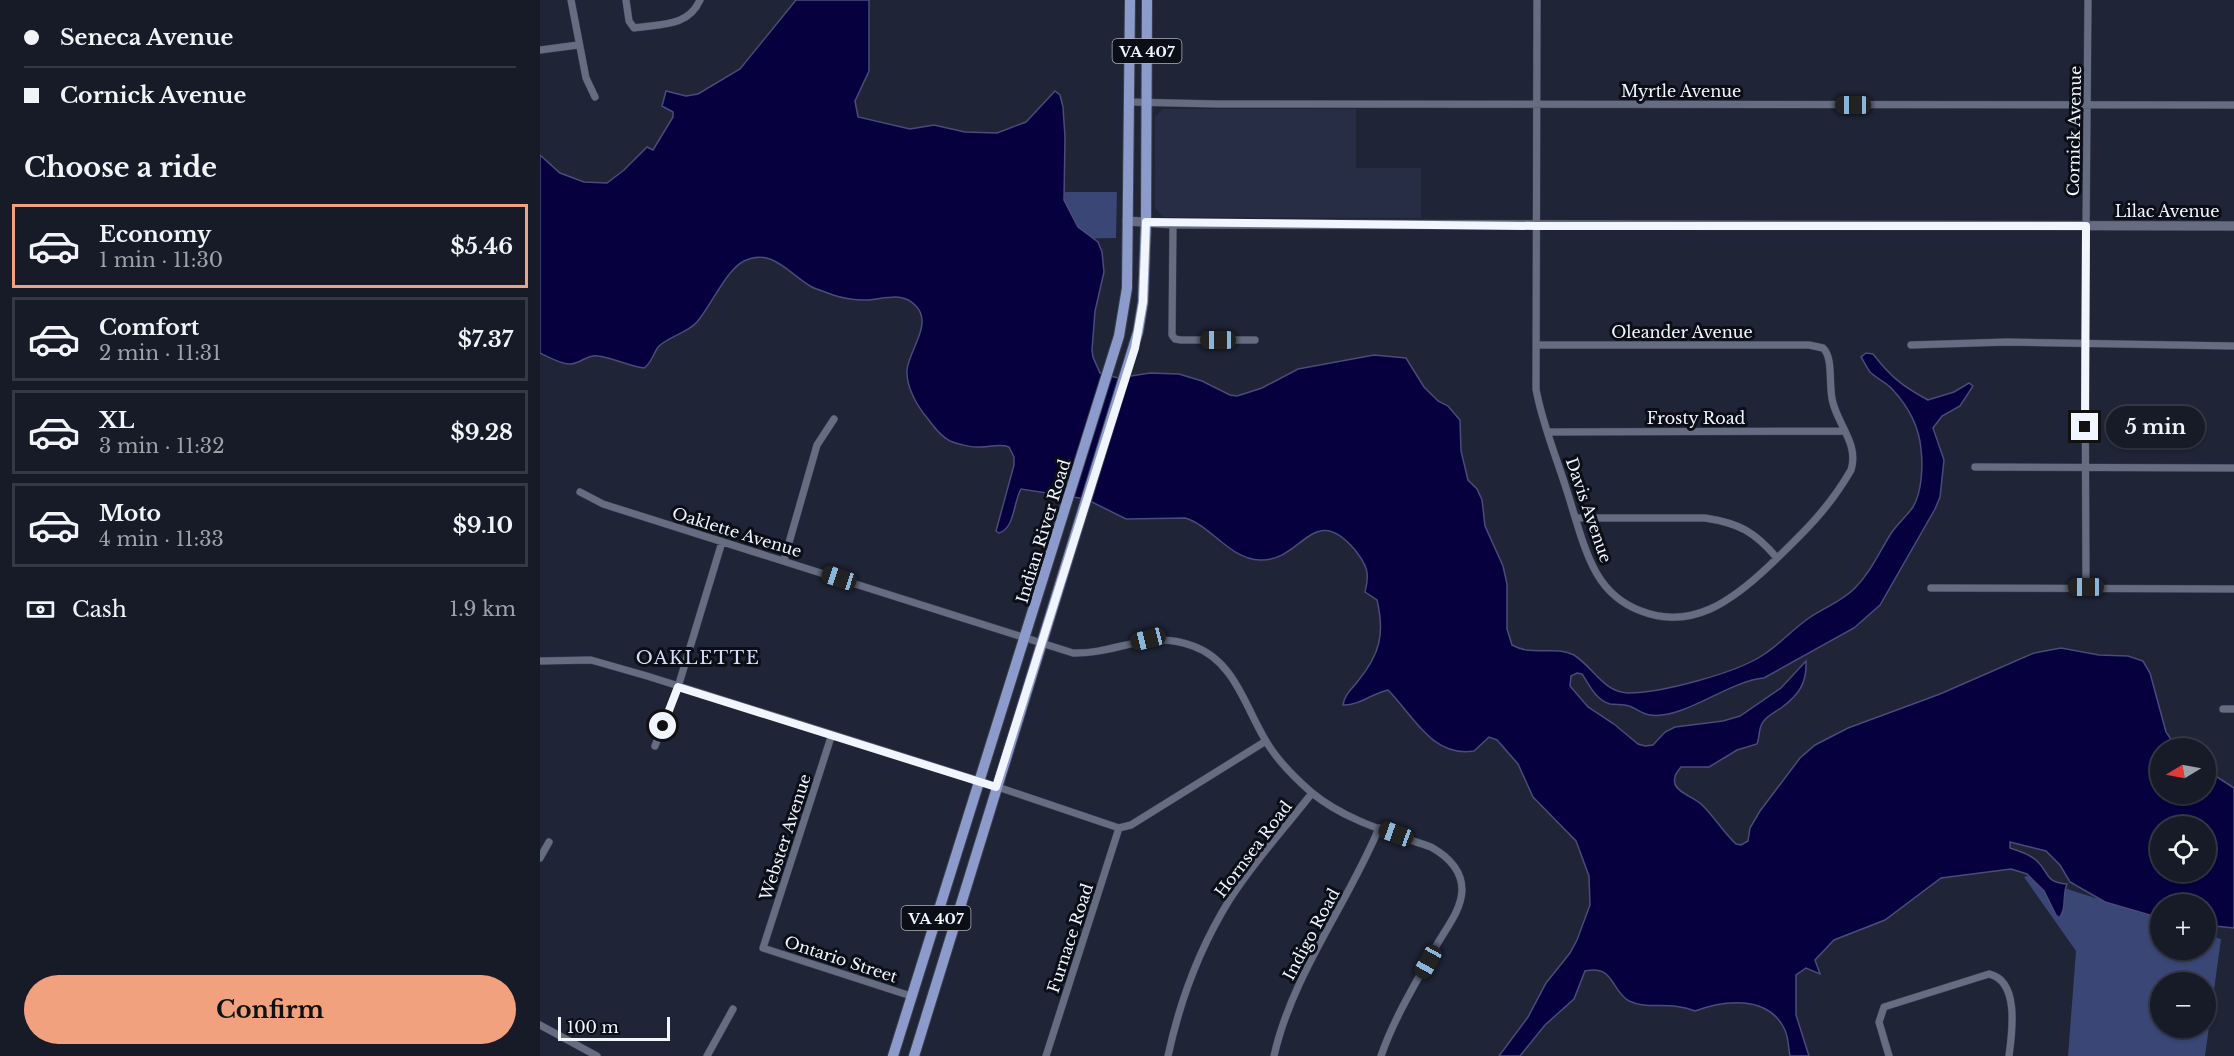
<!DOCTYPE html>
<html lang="en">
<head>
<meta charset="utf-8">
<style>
  :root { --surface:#171b28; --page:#202430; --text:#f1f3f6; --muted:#9ea1a8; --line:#363945; --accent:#f1a17d }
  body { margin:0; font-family:"Libre Baskerville",serif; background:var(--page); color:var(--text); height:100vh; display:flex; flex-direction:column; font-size:22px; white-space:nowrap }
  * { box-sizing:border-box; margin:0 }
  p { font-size:20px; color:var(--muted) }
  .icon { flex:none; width:33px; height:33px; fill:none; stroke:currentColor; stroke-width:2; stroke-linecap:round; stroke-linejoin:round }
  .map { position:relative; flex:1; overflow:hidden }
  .details { display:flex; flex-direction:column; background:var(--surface); width:540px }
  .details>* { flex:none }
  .hud { display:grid; align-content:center; height:132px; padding:0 24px; background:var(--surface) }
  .needle { width:39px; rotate:260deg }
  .buttons { position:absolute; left:1610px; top:738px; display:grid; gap:12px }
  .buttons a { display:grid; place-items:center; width:66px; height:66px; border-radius:50%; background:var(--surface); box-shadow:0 2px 4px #0004,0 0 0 2px var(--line); font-size:30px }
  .scale { position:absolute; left:18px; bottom:15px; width:112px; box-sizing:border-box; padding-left:6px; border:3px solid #f1f5ff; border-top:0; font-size:16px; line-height:21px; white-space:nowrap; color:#f1f5ff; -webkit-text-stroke:4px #0b0e16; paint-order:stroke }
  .end { position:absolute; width:27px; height:27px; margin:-14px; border:8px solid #f1f5ff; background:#111; box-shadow:0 0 0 3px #111 }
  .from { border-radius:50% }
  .bubble { position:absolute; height:42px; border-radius:21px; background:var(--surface); box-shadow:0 2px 4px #0004,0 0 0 2px var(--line); font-size:20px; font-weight:700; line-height:42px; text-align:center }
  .car { position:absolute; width:18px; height:36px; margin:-18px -9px; border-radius:8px; box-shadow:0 0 4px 2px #0007; background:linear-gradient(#222 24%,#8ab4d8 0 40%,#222 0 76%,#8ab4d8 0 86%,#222 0) }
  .hud b { display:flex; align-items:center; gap:21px; height:57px; font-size:22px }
  .hud b+b { border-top:2px solid var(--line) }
  .hud i { width:15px; height:15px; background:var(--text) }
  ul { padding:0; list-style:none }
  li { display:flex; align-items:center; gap:18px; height:84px; margin:0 12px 9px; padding:0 12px; border:3px solid var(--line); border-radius:0px }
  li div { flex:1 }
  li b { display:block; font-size:22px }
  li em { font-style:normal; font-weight:700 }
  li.on { border-color:var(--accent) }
  li>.icon { width:54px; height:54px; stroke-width:1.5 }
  h2 { padding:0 24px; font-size:27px; line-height:72px }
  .pay { display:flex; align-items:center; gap:15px; height:66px; padding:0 24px; font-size:22px }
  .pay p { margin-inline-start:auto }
  .cta { display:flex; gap:12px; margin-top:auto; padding:12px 24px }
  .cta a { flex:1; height:69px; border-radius:36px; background:var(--accent); color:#111; font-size:24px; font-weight:700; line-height:69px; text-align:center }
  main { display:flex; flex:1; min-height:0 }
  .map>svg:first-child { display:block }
  .built { fill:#262d45 }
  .green { fill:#394676; fill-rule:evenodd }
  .water { fill:#06003f; stroke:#4c4a79; stroke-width:1.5; fill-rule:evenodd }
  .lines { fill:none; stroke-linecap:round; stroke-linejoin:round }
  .street-casing { stroke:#3c404f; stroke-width:8 }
  .secondary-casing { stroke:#3c404f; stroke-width:10 }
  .primary-casing { stroke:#3c404f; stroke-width:12 }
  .street { stroke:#666d82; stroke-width:7 }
  .secondary { stroke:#666d82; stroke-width:9 }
  .primary { stroke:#8c9bcb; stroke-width:10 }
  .route { stroke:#f1f5ff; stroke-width:8 }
  .labels { text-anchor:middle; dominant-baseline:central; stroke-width:6; stroke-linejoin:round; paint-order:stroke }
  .shield { fill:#0b0e16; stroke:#acb0b9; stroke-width:1.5 }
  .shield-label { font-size:15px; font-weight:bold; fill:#f1f5ff }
  .street-label { font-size:16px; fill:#f1f5ff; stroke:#0b0e16 }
  .neighbourhood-label { font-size:18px; letter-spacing:1.5px; fill:#d5ddf6; stroke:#0b0e16 }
</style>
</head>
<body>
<main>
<section class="details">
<div class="hud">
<b><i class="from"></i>Seneca Avenue</b>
<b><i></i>Cornick Avenue</b>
</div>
<h2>Choose a ride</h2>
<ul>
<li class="on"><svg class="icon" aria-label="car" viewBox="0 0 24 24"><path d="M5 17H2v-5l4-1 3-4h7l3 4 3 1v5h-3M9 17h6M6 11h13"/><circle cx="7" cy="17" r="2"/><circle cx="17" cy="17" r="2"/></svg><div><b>Economy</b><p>1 min · 11:30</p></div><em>$5.46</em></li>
<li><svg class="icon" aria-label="car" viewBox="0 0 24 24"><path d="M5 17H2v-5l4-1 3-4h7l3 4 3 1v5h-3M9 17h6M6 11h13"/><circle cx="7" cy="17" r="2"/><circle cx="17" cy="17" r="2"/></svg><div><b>Comfort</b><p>2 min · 11:31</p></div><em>$7.37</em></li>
<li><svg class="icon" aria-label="car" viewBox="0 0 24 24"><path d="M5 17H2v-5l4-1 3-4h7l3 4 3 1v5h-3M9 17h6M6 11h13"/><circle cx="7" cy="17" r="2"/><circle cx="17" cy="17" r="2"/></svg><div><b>XL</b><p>3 min · 11:32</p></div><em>$9.28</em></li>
<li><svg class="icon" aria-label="car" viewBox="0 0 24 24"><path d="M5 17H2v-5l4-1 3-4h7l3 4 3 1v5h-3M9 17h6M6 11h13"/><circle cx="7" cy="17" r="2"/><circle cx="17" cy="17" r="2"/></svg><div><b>Moto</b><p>4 min · 11:33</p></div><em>$9.10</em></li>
</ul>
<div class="pay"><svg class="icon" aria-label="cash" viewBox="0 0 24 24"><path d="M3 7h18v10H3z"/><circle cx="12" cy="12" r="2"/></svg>Cash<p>1.9 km</p></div>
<div class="cta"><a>Confirm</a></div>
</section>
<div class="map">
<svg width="1694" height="1056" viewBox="0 0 1694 1056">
  <rect width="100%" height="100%" fill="#1f2436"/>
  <path class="built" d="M622 109H816V168H881V218L623 217 615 208V117Z"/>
  <path class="green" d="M525 192H577L576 238 522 239 514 210 527 196 504 216Z
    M1487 876 1620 919V950H1665V934L1681 939 1665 1056H1528L1536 951 1484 877ZM1620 982H1665V1028H1620Z"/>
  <path class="water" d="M256 0H329V71L315 101 318 117 370 129 394 125 425 132 457 133 486 122 515 91 520 95 523 107 525 137 524 200 538 227 558 242 562 252 564 272 555 311 552 350 553 357 560 373 578 378 610 373 639 374 662 381 690 395 697 396 722 388 758 369 834 355 866 358 884 387 898 401 908 406 920 420 921 451 928 480 937 489 942 500 945 526 963 566 967 584V629L972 645C993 657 1015 645 1034 655 1053 667 1063 692 1088 693 1121 693 1196 673 1223 655 1240 644 1253 629 1269 618 1285 607 1301 602 1315 588 1330 573 1339 553 1350 535 1356 525 1366 517 1373 507 1382 492 1383 466 1381 449 1379 426 1367 405 1352 389 1346 382 1337 379 1330 372 1327 368 1324 362 1321 357L1326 353 1333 354C1351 377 1362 386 1388 400L1414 392 1429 383 1433 386 1420 406 1402 416 1393 428 1404 460 1400 497 1395 509 1340 605 1314 628 1224 678C1188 681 1144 720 1110 715 1102 714 1096 708 1089 706 1083 704 1076 705 1070 704 1056 700 1050 686 1042 674L1037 673 1031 676 1030 686 1048 707 1074 724 1098 744 1105 746 1113 745 1125 732 1135 727 1183 721 1200 716 1241 688 1266 661C1267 683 1259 695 1241 708 1234 713 1228 715 1223 722 1218 729 1220 737 1217 744L1197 750 1169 767H1141C1137 772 1133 777 1135 784 1138 793 1155 798 1161 804 1174 816 1183 832 1196 844L1201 845 1208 841 1210 828 1220 811 1260 758 1275 745 1308 728 1400 694 1494 653 1521 648 1559 655 1588 656 1603 661 1610 673 1626 732 1637 748H1620V794H1665V769L1694 788V928L1665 925V904H1620V918L1565 902 1530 882 1520 865 1506 851 1470 842V848C1479 851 1490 854 1497 861 1510 873 1504 882 1527 884 1522 895 1527 909 1519 918L1516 915 1504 891 1487 874 1471 869 1401 878 1345 920 1294 940 1275 960 1280 974 1266 968 1256 975V1015L1269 1056H1250C1248 1047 1249 1037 1244 1028 1227 995 1184 1000 1155 1011 1132 1001 1107 1010 1089 1001 1071 991 1074 964 1045 971L1034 999 1005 1025 980 1056H959L988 1017 1006 983 1030 953 1037 940 1050 905 1049 876 1036 841 993 797 978 764 957 740 949 737 934 751C892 758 873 715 848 690 833 693 818 706 803 705 804 695 812 689 818 681 840 654 845 634 837 600L825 592C830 573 827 565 815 550 773 500 762 562 720 560 689 559 671 525 645 518L586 519 546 499 481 489C473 503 475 528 459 533L456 531 474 465V457L469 447C458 443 448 448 437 447 430 447 417 444 410 441 402 437 393 426 388 419 377 406 366 387 367 370 369 350 393 324 376 306 362 290 342 300 325 300 315 300 302 298 293 295 286 292 278 290 272 287 250 275 232 247 204 261 186 270 171 306 157 322 147 333 130 336 119 346 113 353 112 363 104 368 88 366 74 358 58 356 48 354 41 363 31 364 22 365 8 357 0 353V155L20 173 44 182 67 183 84 170 107 147 113 150 133 117V112L122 106 126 91 146 96 158 94 200 69ZM1620 826H1665V872H1620Z"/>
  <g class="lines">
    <defs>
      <path id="street" d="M31 0 46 78 55 97
        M86 0 89 21 94 28C121 24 148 27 160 0
        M0 50 38 45
        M589 102 677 104 1694 105
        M633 224 632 335 635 339 641 340H715
        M997 345H1269L1283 348C1294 358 1288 387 1293 403 1299 426 1319 445 1311 470 1288 510 1262 534 1229 566 1193 600 1152 631 1101 611 1082 604 1067 591 1057 574 1043 550 1035 515 1026 488 1016 456 1002 423 996 389L997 0
        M1371 345 1467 342 1694 346
        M1008 432 1305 431
        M1435 467 1694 468
        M40 492 63 504 533 653C578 654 607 629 653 646 695 661 705 707 726 741 737 760 755 778 771 792 804 820 851 833 891 847 907 856 922 869 922 890 921 912 905 929 895 948 876 983 854 1018 841 1056
        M1036 518H1165C1199 523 1215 532 1237 558
        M244 560 277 445 294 419
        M1546 587 1545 345 1548 0
        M1391 588 1694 589
        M0 661 51 660 107 676 440 781 579 828 591 825 726 741
        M1683 709H1694
        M292 734 223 948 371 996
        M115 746 138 687 182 542
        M0 858 9 842
        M0 1025 57 1056
        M167 1056 193 1009
        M506 1056 579 828
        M628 1056C640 1000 660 947 690 899 714 861 745 828 772 793
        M734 1056C752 975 807 905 839 828
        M1349 1056 1339 1022 1344 1007 1449 974C1480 981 1472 1033 1469 1056"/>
      <path id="secondary" d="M587 221 633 224 1694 226"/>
      <path id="primary" d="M353 1056 579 336 587 288 590 0
        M374 1056 598 332 603 302 606 222 607 0"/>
    </defs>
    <use href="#street" class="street-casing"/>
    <use href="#secondary" class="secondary-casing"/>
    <use href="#primary" class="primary-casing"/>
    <use href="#street" class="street"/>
    <use href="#secondary" class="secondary"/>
    <use href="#primary" class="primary"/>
  </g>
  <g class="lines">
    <path class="route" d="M123 726 138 687 456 787 595 348 603 302 606 222 997 226H1546L1545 427"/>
  </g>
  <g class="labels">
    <g class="shield">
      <rect x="572.5" y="39" width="69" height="24" rx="4.5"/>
      <rect x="361.5" y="906" width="69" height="24" rx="4.5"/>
    </g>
    <g class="shield-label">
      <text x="607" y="51">VA 407</text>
      <text x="396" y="918">VA 407</text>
    </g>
    <g class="street-label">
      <text x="1141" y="91">Myrtle Avenue</text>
      <text transform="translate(1534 131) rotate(-89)">Cornick Avenue</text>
      <text x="1627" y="211">Lilac Avenue</text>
      <text x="1142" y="332">Oleander Avenue</text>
      <text x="1156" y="418">Frosty Road</text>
      <text transform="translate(1049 510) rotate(71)">Davis Avenue</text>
      <text transform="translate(503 531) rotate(-73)">Indian River Road</text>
      <text transform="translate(197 532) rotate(17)">Oaklette Avenue</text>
      <text transform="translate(245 837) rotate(-72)">Webster Avenue</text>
      <text transform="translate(713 849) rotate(-53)">Hornsea Road</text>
      <text transform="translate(771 934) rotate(-62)">Indigo Road</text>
      <text transform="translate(530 938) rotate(-72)">Furnace Road</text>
      <text transform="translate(301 959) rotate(18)">Ontario Street</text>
    </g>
    <g class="neighbourhood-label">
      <text x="158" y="658">OAKLETTE</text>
    </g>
  </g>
</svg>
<div class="buttons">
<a><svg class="needle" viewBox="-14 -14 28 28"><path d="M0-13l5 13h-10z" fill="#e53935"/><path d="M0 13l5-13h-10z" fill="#9ea1a8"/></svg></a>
<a><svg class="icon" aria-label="locate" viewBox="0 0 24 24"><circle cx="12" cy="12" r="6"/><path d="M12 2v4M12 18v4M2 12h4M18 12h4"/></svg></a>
<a>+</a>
<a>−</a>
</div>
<div class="scale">100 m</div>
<i class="end from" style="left:123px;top:726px"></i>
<i class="end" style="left:1545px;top:427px"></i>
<div class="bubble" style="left:1566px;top:406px;width:99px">5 min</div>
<i class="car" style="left:1313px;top:105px;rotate:270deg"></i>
<i class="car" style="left:678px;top:340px;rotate:270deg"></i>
<i class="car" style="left:299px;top:578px;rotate:288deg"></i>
<i class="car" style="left:1546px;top:587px;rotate:270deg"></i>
<i class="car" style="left:608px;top:639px;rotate:256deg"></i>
<i class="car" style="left:856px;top:834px;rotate:290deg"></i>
<i class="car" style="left:888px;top:962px;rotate:209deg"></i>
</div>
</main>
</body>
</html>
